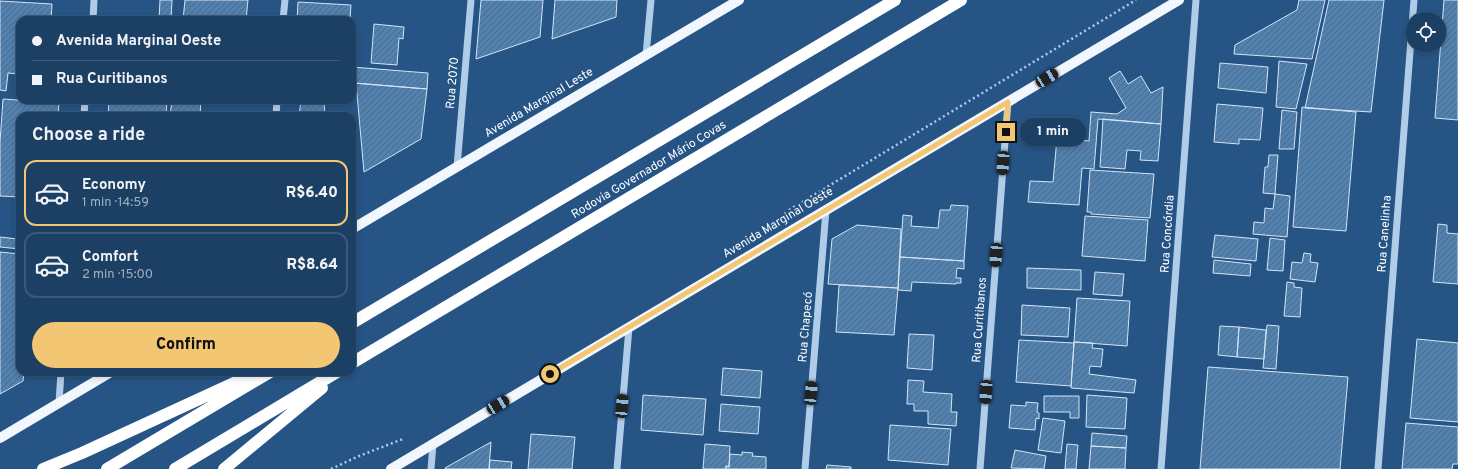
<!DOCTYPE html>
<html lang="en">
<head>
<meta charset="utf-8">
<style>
  :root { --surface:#1c3f64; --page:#25466a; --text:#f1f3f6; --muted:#a0afbf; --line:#3a5878; --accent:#f2c673 }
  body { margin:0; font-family:Overpass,sans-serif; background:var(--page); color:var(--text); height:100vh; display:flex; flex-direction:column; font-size:15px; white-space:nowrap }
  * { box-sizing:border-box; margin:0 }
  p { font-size:13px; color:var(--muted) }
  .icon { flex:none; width:22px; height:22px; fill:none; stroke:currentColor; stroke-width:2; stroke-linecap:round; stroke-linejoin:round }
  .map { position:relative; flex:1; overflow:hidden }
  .sheet { position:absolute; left:16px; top:112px; width:340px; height:264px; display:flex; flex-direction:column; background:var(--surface); border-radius:12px; box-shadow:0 2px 6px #0003,0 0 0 1px var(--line) }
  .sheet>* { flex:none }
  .hud { position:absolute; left:16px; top:16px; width:340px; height:88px; border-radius:12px; box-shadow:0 2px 6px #0003,0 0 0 1px var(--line); display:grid; align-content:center; height:88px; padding:0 16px; background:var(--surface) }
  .buttons { position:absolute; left:1406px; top:12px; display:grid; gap:8px }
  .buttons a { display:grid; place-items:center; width:40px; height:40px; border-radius:50%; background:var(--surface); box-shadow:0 2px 6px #0003,0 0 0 1px var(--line); font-size:20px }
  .end { position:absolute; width:18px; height:18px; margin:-9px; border:5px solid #f2c673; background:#111; box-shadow:0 0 0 2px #111 }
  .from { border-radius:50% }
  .bubble { position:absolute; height:28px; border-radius:14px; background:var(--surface); box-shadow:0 2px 6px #0003,0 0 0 1px var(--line); font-size:13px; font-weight:800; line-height:28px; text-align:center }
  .car { position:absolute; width:12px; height:24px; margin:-12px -6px; border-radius:5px; box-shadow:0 0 3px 1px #0007; background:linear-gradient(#222 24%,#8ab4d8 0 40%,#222 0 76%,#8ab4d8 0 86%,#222 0) }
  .hud b { display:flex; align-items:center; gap:14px; height:38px; font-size:15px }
  .hud b+b { border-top:1px solid var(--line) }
  .hud i { width:10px; height:10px; background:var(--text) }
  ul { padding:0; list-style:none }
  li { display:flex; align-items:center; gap:12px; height:66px; margin:0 8px 6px; padding:0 8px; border:2px solid var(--line); border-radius:12px }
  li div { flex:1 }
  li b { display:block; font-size:15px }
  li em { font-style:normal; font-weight:800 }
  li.current { border-color:var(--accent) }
  li>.icon { width:36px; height:36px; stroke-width:1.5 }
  h2 { padding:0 16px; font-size:18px; line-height:48px }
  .cta { display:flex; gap:8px; margin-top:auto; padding:8px 16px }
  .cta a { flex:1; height:46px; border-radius:24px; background:var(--accent); color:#111; font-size:16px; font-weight:800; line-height:46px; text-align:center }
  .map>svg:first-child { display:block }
  .building { fill:url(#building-hatch); stroke:#d3e5f6 }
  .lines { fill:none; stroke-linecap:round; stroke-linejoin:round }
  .path { stroke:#afcce8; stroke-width:2.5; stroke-dasharray:2 3; stroke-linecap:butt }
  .minor { stroke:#afcce8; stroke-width:7 }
  .major { stroke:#f2f7fe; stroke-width:10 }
  .highway { stroke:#fff; stroke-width:12 }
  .route { stroke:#f2c673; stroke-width:5 }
  .labels { text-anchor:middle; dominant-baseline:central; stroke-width:4; stroke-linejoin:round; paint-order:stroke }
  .street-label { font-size:12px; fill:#fff; stroke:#255485 }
</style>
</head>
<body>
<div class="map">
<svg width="1458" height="469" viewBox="0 0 1458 469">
  <defs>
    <pattern id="building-hatch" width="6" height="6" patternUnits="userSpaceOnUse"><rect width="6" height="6" fill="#5181af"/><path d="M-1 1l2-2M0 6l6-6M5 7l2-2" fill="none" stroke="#4f6982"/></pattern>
  </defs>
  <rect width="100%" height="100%" fill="#255485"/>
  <path class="building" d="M160 0H172L171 20H159Z
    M185 0H248L246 20H183Z
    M481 0H543L540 37 476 59Z
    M555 0H617L616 17 552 39Z
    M1299 0H1325L1312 59 1234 54 1235 45 1297 10Z
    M1329 0H1384L1371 112 1305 108Z
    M1444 0H1458V120L1435 118Z
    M0 1 52 4 51 20H20V74L8 73 6 91 0 90Z
    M298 2 351 5 350 20H297Z
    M374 24 404 27 403 39 399 38 397 65 371 63Z
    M352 39H355L353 61H352Z
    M1279 61 1307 64 1296 109 1276 107Z
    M1220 63 1268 67 1266 93 1218 88Z
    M352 67 428 73 427 89 352 83Z
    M1120 71 1128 84 1141 76 1151 93 1163 87 1161 124 1098 119 1094 169 1082 168 1079 205 1028 202 1030 181 1053 182 1057 138 1089 141 1091 112 1117 114 1126 108 1109 78Z
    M356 83 427 89 421 139 364 172Z
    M3 99 31 101 51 100 50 102 59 103 58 116H20V197L0 196V142Z
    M109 100H167L166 116H108Z
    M172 100H201L200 116H170Z
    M301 100H324L325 116H299Z
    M1217 104 1263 108 1260 140 1239 139V144L1214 142Z
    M1302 107 1356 112 1346 231 1293 227Z
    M1282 110 1297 112 1294 149H1279Z
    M1103 119 1161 124 1158 161 1140 160 1141 151 1127 150 1125 169 1100 167Z
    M1269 155H1278L1275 194 1263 193 1265 167H1268Z
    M1090 170 1154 174 1150 218 1091 214V212H1087Z
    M1275 194 1290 196 1287 237 1253 234 1254 222 1264 223 1265 208 1273 209Z
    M951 205 968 206 964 261 900 257 903 215 912 216 911 226 938 228 940 210H950Z
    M20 214V249L0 247V237L18 239Z
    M1085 216 1148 220 1145 261 1082 256Z
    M1438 224 1447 225V233L1458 234V284L1433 282Z
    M857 225 901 229 898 288 828 284 832 239Z
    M1215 235 1258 239 1256 261 1212 257Z
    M1270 238 1285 240 1283 271 1267 270Z
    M0 252 20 254V372H24L23 381 0 394Z
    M1304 253 1311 254 1310 262 1318 263 1315 282 1290 279 1292 262 1302 263Z
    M900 257 964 261V269L957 268 956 278H961V283H956V284L912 282 911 291 898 290Z
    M1214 260 1251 264 1250 276 1213 273Z
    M1027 268 1081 270V290L1027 288Z
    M1095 272 1124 274 1122 296 1093 294Z
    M1287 282 1294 283V287L1302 288 1300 317 1284 316Z
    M839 285 898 288 894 335 836 332Z
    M1077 298 1130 301 1127 346 1074 342Z
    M1022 305 1070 308 1068 337 1021 335Z
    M1267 325 1279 326 1276 369 1263 368Z
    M1220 326 1239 327 1237 357 1218 355Z
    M1239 327 1266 330 1264 359 1237 357Z
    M909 334 934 335 932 370 907 368Z
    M1417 339 1458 343V422L1410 418Z
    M1019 340 1074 343 1071 386 1016 382Z
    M1074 342 1093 343 1092 348 1103 349 1101 367 1090 366 1089 374 1136 380 1134 393 1071 388Z
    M1208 367 1348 377 1340 469H1200Z
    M723 368 762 371 760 398 721 395Z
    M908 380 924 381 923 392 952 394 951 412H957L956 426 928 424V411H914V404H907Z
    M643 395 706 399 703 435 641 430Z
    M1087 395 1127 398 1125 429 1086 427Z
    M1044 396H1079V418H1070V412H1044Z
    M1026 402 1038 403 1037 412 1039 413V419L1036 418 1035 430 1009 428 1011 405 1026 406Z
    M721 404 760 407 758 434 719 431Z
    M1043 418 1065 421 1061 453 1038 450Z
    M1406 423 1458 427V464H1453L1452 469H1402Z
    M890 425 951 429 948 465 888 460Z
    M1092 433 1127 436 1126 448 1091 446Z
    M531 434 575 437 572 469H528Z
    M491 442 489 469H445V468Z
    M705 444 730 446 729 467 726 466V469H703Z
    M1067 444 1078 445 1076 469H1065Z
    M1091 446 1126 448 1125 469H1089Z
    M1015 450 1046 456 1044 469 1011 468Z
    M742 452 753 453 752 456 766 457V469H726V466L729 467 730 454 742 455Z
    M490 460 512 462 511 469H489Z
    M827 465 851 467V469H826Z"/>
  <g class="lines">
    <path class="path" d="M789 210 1136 0
      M331 469 359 456 403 439"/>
    <path class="minor" d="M93 20 94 0
      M283 20 285 0
      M646 55 651 0
      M84 116 85 100
      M276 116 277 100
      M457 167 471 0
      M59 403 61 372
      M431 469 433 444
      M617 469 629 328
      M805 469 826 210
      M980 469 1008 102
      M1161 469 1196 0
      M1378 469 1414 0"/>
    <path class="major" d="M352 229 739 0
      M0 438 111 372
      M391 469 1179 0"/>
    <path class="highway" d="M352 323 895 0
      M352 363 961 0
      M43 469 82 453 258 372
      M107 469 270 372
      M175 469 337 372
      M224 469 322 388"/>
  </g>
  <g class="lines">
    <path class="route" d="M550 374 1008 102 1006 132"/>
  </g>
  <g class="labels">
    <g class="street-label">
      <text transform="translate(453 83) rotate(-85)">Rua 2070</text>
      <text transform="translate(539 103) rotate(-31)">Avenida Marginal Leste</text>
      <text transform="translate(649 170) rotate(-31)">Rodovia Governador Mário Covas</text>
      <text transform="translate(778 223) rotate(-31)">Avenida Marginal Oeste</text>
      <text transform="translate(1168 234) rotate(-86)">Rua Concórdia</text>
      <text transform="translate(1385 234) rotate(-86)">Rua Canelinha</text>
      <text transform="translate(980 320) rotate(-86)">Rua Curitibanos</text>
      <text transform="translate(806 327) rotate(-85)">Rua Chapecó</text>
    </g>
  </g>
</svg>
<div class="buttons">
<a><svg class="icon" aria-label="locate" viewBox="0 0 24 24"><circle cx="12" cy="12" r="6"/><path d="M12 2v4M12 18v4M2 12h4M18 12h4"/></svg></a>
</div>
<i class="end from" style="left:550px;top:374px"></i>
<i class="end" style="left:1006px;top:132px"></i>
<div class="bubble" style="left:1020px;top:118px;width:66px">1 min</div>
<i class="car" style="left:1047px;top:78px;rotate:59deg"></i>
<i class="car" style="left:1003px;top:163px;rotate:184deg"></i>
<i class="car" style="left:996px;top:255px;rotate:184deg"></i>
<i class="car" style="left:986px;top:392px;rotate:184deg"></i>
<i class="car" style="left:811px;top:393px;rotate:5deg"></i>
<i class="car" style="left:498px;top:405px;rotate:59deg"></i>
<i class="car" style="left:622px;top:406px;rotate:5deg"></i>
<div class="hud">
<b><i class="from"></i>Avenida Marginal Oeste</b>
<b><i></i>Rua Curitibanos</b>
</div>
<section class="sheet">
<h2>Choose a ride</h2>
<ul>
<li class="current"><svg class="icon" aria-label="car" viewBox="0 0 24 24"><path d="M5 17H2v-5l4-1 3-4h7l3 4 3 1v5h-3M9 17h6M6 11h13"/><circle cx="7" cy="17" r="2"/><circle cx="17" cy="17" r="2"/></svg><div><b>Economy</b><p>1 min · 14:59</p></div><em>R$6.40</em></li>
<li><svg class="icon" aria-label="car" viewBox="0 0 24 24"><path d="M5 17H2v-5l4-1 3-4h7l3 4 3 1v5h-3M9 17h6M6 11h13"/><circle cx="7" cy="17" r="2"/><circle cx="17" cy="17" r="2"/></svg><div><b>Comfort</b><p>2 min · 15:00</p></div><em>R$8.64</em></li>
</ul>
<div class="cta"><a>Confirm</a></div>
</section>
</div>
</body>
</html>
